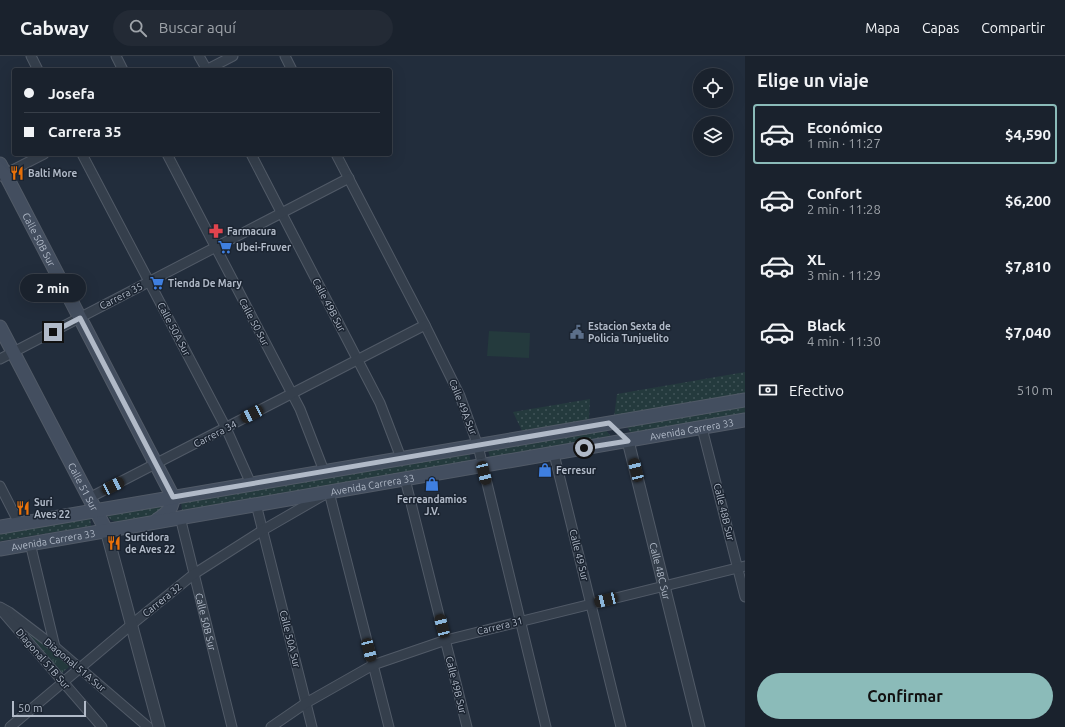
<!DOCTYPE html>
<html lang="es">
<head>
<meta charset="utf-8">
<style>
  :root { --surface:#1a222d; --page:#232a35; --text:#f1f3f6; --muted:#9fa4aa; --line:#383f49; --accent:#8bbbb9 }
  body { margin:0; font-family:Ubuntu,sans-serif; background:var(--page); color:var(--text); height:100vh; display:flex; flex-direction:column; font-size:15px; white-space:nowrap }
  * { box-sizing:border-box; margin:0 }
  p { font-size:13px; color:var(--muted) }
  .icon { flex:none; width:22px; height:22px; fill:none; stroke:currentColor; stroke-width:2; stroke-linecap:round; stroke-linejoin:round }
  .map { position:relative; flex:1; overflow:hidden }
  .details { display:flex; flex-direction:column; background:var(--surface); width:320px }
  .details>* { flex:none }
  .hud { position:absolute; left:12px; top:12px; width:380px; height:88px; border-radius:4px; box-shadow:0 4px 16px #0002,0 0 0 1px var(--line); display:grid; align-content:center; height:88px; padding:0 12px; background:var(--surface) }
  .controls { position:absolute; left:693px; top:12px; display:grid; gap:8px }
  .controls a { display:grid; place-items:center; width:40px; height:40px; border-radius:50%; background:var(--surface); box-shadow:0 4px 16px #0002,0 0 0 1px var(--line); font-size:20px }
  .scale { position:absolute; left:12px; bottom:10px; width:74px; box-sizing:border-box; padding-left:4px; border:2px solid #b1bac8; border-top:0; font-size:11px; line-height:14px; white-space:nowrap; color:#b1bac8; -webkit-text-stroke:3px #1b2431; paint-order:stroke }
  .end { position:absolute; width:18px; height:18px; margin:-9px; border:5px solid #b1bac8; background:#111; box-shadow:0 0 0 2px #111 }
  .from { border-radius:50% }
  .bubble { position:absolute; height:28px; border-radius:14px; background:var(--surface); box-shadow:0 4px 16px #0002,0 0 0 1px var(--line); font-size:13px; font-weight:700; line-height:28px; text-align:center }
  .car { position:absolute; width:12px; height:24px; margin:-12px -6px; border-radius:5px; box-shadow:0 0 3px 1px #0007; background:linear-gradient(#222 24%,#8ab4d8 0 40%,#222 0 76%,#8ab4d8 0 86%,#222 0) }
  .hud b { display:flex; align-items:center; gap:14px; height:38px; font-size:15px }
  .hud b+b { border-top:1px solid var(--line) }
  .hud i { width:10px; height:10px; background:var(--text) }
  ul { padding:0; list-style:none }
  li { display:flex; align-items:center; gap:12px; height:60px; margin:0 8px 6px; padding:0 4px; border:2px solid transparent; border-radius:4px }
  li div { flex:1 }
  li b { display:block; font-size:15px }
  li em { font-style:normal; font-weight:700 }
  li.selected { border-color:var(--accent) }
  li>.icon { width:36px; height:36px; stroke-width:1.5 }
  h2 { padding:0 12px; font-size:18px; line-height:48px }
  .pay { display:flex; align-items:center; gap:10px; height:44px; padding:0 12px; font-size:15px }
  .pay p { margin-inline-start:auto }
  .primary-button { display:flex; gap:8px; margin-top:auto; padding:8px 12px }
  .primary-button a { flex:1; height:46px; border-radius:24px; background:var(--accent); color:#111; font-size:16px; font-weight:700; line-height:46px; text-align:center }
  header { display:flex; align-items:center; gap:24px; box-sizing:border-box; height:56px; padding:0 20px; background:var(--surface); border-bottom:1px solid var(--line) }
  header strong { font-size:19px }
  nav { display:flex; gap:22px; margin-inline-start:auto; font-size:14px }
  .search { width:280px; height:36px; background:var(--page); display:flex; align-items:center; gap:10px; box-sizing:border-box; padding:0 14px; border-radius:22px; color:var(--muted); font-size:15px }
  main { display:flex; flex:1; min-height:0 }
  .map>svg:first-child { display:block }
  .grass { fill:url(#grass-dots) }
  .park { fill:url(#park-tufts) }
  .pitch { fill:#243a3d }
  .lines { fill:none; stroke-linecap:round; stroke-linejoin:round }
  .minor-casing { stroke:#515a67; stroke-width:11 }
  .tertiary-casing { stroke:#515a67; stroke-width:13 }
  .secondary-casing { stroke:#515a67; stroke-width:15 }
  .minor { stroke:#353f4c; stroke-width:9 }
  .tertiary { stroke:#353f4c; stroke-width:11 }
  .secondary { stroke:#434e5f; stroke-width:13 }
  .route { stroke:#b1bac8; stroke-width:5 }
  .labels { text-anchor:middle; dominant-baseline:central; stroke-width:3; stroke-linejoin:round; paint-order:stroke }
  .poi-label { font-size:10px; font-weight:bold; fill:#b1bac8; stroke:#1b2431; text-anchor:start }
  .street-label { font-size:10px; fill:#b1bac8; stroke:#1b2431 }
</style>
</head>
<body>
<header>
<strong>Cabway</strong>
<div class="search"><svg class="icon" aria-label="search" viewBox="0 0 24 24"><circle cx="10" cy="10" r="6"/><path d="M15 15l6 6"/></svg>Buscar aquí</div>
<nav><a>Mapa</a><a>Capas</a><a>Compartir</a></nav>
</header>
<main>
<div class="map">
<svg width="745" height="671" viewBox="0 0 745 671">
  <defs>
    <pattern id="grass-dots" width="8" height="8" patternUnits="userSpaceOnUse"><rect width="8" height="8" fill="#243a3d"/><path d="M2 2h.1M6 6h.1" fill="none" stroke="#415458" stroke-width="1.8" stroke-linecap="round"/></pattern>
    <pattern id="park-tufts" width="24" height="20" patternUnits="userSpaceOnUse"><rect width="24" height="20" fill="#243a3d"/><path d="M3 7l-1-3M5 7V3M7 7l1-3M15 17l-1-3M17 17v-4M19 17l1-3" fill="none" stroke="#415458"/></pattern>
  </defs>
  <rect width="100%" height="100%" fill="#222d3c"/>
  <path class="grass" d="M745 316V338L614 361 617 338Z
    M590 343 589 365 523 377 513 356Z
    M745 350V360L633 380 627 371Z
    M606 374 613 383 491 405 488 394Z
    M469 397 471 406 182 455 181 445Z
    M166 448 158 458 117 466 111 464 107 459Z
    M90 461 91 470 0 485V475Z"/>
  <path class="park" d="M7 556 71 609 61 618Z"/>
  <path class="pitch" d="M489 275 530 277 529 302 487 300Z"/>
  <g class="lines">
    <defs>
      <g id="minor">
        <path d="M31 0 38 14"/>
        <path d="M116 0 123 14"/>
        <path d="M199 0 207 14"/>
        <path d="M285 0 292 14"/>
        <path d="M206 14 233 0"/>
        <path d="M82 98 226 372 251 428"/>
        <path d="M167 98 300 353 324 415"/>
        <path d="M251 98 380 347 401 402"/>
        <path d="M336 98 425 269 460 340 478 390 546 671"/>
        <path d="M1 120 44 98"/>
        <path d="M0 303 349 122"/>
        <path d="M702 372 745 541"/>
        <path d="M554 398 621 671"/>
        <path d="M405 423 467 671"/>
        <path d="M0 430 19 467"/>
        <path d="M89 442 425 269"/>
        <path d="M256 448 312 671"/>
        <path id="s1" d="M180 461 232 671"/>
        <path d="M30 487 55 591"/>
        <path d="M0 551 9 556 55 591 148 671"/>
        <path d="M1 554 102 671"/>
        <path d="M10 671 131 569 194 518 263 474 329 436 389 671"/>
        <path d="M271 671 306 647 373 609 446 584 745 510"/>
      </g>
      <g id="tertiary">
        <path id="s2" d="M628 385 699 671"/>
        <path d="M106 474 159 671"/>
      </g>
      <g id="secondary">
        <path id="s3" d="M0 108 173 441C173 453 166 458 157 464"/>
        <path id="s4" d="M0 271 106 474"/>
        <path d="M0 471 745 344"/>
        <path id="s5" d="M0 493 745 364"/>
      </g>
    </defs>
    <use href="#minor" class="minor-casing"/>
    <use href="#tertiary" class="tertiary-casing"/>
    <use href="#secondary" class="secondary-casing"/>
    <use href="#minor" class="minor"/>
    <use href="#tertiary" class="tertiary"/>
    <use href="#secondary" class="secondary"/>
  </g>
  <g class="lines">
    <path class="route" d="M53 276 80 262 173 441 609 367 628 385 584 392"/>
  </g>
  <defs>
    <symbol id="restaurant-bare" viewBox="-9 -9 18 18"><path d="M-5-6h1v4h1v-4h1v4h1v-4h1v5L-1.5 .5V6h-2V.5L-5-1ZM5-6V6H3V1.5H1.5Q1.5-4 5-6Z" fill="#e8710a" stroke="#1b2431" stroke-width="2.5" paint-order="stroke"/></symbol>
    <symbol id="pharmacy-bare" viewBox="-9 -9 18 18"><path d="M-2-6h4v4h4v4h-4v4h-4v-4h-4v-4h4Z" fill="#e0444e" stroke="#1b2431" stroke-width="2.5" paint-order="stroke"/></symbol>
    <symbol id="supermarket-bare" viewBox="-9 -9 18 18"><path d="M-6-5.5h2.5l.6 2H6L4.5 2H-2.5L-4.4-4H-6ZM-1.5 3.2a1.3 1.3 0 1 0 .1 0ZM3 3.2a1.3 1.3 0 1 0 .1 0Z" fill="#3f7fe0" stroke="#1b2431" stroke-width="2.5" paint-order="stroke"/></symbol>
    <symbol id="civic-bare" viewBox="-9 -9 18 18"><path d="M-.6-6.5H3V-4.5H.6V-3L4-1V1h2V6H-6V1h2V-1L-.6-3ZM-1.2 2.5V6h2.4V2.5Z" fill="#5c6f8a" stroke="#1b2431" stroke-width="2.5" paint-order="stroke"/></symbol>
    <symbol id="shop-bare" viewBox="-9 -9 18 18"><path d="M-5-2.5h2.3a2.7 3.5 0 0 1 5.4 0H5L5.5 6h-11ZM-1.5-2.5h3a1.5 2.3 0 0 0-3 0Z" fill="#3f7fe0" stroke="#1b2431" stroke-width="2.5" paint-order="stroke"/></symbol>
  </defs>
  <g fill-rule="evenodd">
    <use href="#restaurant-bare" x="7" y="107" width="20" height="20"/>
    <use href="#pharmacy-bare" x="206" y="165" width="20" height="20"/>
    <use href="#supermarket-bare" x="215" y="181" width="20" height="20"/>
    <use href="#supermarket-bare" x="147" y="217" width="20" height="20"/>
    <use href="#civic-bare" x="567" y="266" width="20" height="20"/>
    <use href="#shop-bare" x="535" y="404" width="20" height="20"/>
    <use href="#shop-bare" x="422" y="418" width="20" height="20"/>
    <use href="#restaurant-bare" x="13" y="442" width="20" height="20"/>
    <use href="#restaurant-bare" x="104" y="477" width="20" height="20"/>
  </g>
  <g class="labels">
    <g class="poi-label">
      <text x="28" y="117">Balti More</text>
      <text x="227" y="175">Farmacura</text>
      <text x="236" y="191">Ubei-Fruver</text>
      <text x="168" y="227">Tienda De Mary</text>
      <text x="588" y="270">Estacion Sexta de<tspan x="588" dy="12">Policia Tunjuelito</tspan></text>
      <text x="556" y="414">Ferresur</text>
      <text x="432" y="443" text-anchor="middle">Ferreandamios<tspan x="432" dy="12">J.V.</tspan></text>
      <text x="34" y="446">Suri<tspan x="34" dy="12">Aves 22</tspan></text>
      <text x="125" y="481">Surtidora<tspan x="125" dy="12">de Aves 22</tspan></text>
    </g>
    <g class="street-label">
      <text stroke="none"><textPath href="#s3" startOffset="85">Calle 50B Sur</textPath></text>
      <text transform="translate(121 240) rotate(-27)">Carrera 35</text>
      <text transform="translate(329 249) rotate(62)">Calle 49B Sur</text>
      <text transform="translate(254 266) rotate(62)">Calle 50 Sur</text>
      <text transform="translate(174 273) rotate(62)">Calle 50A Sur</text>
      <text transform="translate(463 351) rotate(68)">Calle 49A Sur</text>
      <text stroke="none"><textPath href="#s5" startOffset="702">Avenida Carrera 33</textPath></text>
      <text transform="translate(215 378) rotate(-27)">Carrera 34</text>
      <text stroke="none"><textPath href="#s5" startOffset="378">Avenida Carrera 33</textPath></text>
      <text stroke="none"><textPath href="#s4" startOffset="180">Calle 51 Sur</textPath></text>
      <text transform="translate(724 456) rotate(76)">Calle 48B Sur</text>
      <text stroke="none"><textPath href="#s5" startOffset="54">Avenida Carrera 33</textPath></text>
      <text transform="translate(579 499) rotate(76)">Calle 49 Sur</text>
      <text stroke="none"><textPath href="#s2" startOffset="134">Calle 48C Sur</textPath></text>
      <text transform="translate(162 544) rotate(-39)">Carrera 32</text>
      <text stroke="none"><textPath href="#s1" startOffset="108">Calle 50B Sur</textPath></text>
      <text transform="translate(500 570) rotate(-14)">Carrera 31</text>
      <text transform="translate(290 583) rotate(76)">Calle 50A Sur</text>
      <text transform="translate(43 603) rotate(49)">Diagonal 51B Sur</text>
      <text transform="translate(75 609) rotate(40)">Diagonal 51A Sur</text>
      <text transform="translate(456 629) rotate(76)">Calle 49B Sur</text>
    </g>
  </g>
</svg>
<div class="controls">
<a><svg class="icon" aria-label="locate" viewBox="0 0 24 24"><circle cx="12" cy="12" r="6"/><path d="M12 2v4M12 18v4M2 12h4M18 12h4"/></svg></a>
<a><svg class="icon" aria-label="layers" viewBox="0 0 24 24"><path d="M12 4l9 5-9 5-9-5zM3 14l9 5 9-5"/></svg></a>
</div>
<div class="scale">50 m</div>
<i class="end from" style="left:584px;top:392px"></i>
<i class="end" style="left:53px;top:276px"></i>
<div class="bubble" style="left:20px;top:218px;width:66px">2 min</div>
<i class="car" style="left:252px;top:358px;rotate:243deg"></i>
<i class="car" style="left:636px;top:414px;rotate:346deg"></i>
<i class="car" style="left:484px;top:417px;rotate:166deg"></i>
<i class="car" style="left:113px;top:430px;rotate:63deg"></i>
<i class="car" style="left:606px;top:544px;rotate:256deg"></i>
<i class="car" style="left:442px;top:570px;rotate:346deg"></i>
<i class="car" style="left:369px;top:594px;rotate:166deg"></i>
<div class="hud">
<b><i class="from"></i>Josefa</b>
<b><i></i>Carrera 35</b>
</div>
</div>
<section class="details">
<h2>Elige un viaje</h2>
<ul>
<li class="selected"><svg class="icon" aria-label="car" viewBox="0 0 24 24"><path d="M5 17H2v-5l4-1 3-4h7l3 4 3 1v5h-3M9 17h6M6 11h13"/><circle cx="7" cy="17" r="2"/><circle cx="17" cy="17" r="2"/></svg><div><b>Económico</b><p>1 min · 11:27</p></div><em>$4,590</em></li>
<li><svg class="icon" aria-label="car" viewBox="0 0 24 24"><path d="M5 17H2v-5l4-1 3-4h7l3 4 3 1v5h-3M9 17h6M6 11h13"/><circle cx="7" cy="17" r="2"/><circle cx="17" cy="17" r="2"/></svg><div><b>Confort</b><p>2 min · 11:28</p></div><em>$6,200</em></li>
<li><svg class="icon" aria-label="car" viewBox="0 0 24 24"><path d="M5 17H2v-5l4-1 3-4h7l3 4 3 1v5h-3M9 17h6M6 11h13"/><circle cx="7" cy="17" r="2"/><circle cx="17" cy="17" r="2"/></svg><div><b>XL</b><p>3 min · 11:29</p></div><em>$7,810</em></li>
<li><svg class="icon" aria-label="car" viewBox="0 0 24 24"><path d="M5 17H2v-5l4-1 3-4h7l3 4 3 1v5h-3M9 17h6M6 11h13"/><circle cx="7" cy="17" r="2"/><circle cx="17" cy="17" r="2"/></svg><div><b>Black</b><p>4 min · 11:30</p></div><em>$7,040</em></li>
</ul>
<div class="pay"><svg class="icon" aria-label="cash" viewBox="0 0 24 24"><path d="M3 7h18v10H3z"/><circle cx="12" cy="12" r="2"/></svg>Efectivo<p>510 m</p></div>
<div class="primary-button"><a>Confirmar</a></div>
</section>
</main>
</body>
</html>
